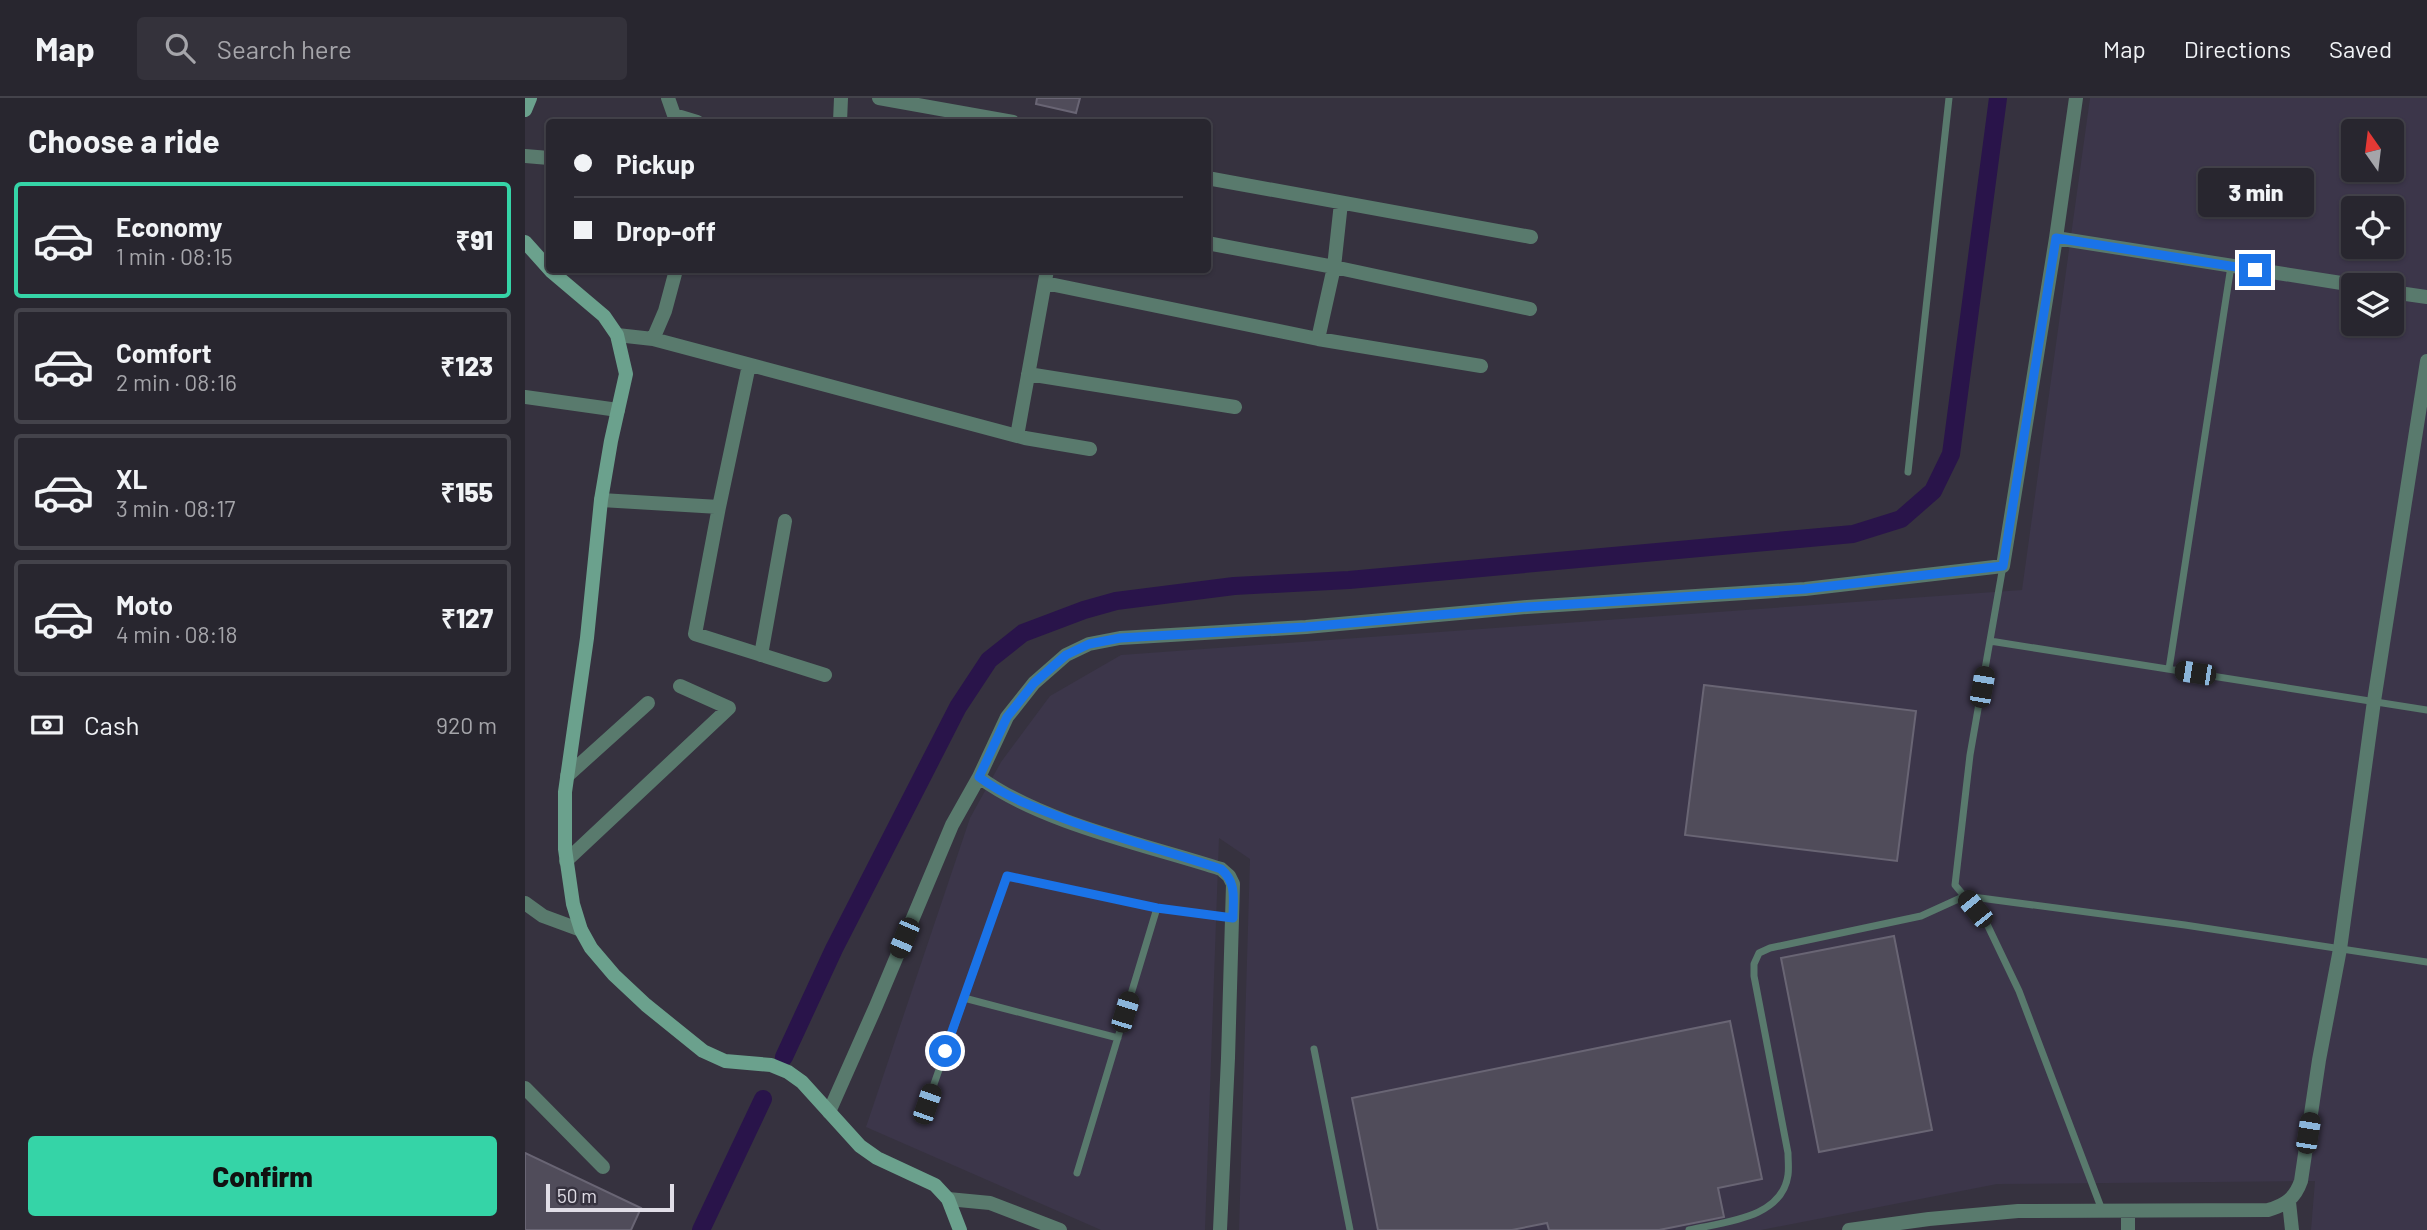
<!DOCTYPE html>
<html lang="en">
<head>
<meta charset="utf-8">
<style>
  :root { --surface:#28262f; --page:#34323b; --text:#f1f3f6; --muted:#a5a5aa; --line:#44434b; --accent:#35d4a7 }
  body { margin:0; font-family:Barlow,sans-serif; background:var(--page); color:var(--text); height:100vh; display:flex; flex-direction:column; font-size:26px; white-space:nowrap }
  * { box-sizing:border-box; margin:0 }
  p { font-size:23px; color:var(--muted) }
  .icon { flex:none; width:38px; height:38px; fill:none; stroke:currentColor; stroke-width:2; stroke-linecap:round; stroke-linejoin:round }
  .map { position:relative; flex:1; overflow:hidden }
  .details { display:flex; flex-direction:column; background:var(--surface); width:525px }
  .details>* { flex:none }
  .hud { position:absolute; left:21px; top:21px; width:665px; height:154px; border-radius:7px; box-shadow:0 2px 5px #0004,0 0 0 2px var(--line); display:grid; align-content:center; height:154px; padding:0 28px; background:var(--surface) }
  .needle { width:46px; rotate:346deg }
  .buttons { position:absolute; left:1816px; top:21px; display:grid; gap:14px }
  .buttons a { display:grid; place-items:center; width:63px; height:63px; border-radius:7px; background:var(--surface); box-shadow:0 2px 5px #0004,0 0 0 2px var(--line); font-size:35px }
  .scale { position:absolute; left:21px; bottom:18px; width:128px; box-sizing:border-box; padding-left:7px; border:4px solid #e1dee7; border-top:0; font-size:19px; line-height:24px; white-space:nowrap; color:#e1dee7; -webkit-text-stroke:5px #36323f; paint-order:stroke }
  .end { position:absolute; width:32px; height:32px; margin:-16px; border:9px solid #1a73e8; background:#fff; box-shadow:0 0 0 4px #fff }
  .from { border-radius:50% }
  .bubble { position:absolute; height:49px; border-radius:7px; background:var(--surface); box-shadow:0 2px 5px #0004,0 0 0 2px var(--line); font-size:23px; font-weight:800; line-height:49px; text-align:center }
  .car { position:absolute; width:21px; height:42px; margin:-21px -10px; border-radius:9px; box-shadow:0 0 5px 2px #0007; background:linear-gradient(#222 24%,#8ab4d8 0 40%,#222 0 76%,#8ab4d8 0 86%,#222 0) }
  .hud b { display:flex; align-items:center; gap:24px; height:66px; font-size:26px }
  .hud b+b { border-top:2px solid var(--line) }
  .hud i { width:18px; height:18px; background:var(--text) }
  ul { padding:0; list-style:none }
  li { display:flex; align-items:center; gap:21px; height:116px; margin:0 14px 10px; padding:0 14px; border:4px solid var(--line); border-radius:7px }
  li div { flex:1 }
  li b { display:block; font-size:26px }
  li em { font-style:normal; font-weight:800 }
  li.current { border-color:var(--accent) }
  li>.icon { width:63px; height:63px; stroke-width:1.5 }
  h2 { padding:0 28px; font-size:32px; line-height:84px }
  .pay { display:flex; align-items:center; gap:18px; height:77px; padding:0 28px; font-size:26px }
  .pay p { margin-inline-start:auto }
  .cta { display:flex; gap:14px; margin-top:auto; padding:14px 28px }
  .cta a { flex:1; height:80px; border-radius:7px; background:var(--accent); color:#111; font-size:28px; font-weight:800; line-height:80px; text-align:center }
  header { display:flex; align-items:center; gap:42px; box-sizing:border-box; height:98px; padding:0 35px; background:var(--surface); border-bottom:2px solid var(--line) }
  header strong { font-size:33px }
  nav { display:flex; gap:38px; margin-inline-start:auto; font-size:24px }
  .search { width:490px; height:63px; background:var(--page); display:flex; align-items:center; gap:18px; box-sizing:border-box; padding:0 24px; border-radius:7px; color:var(--muted); font-size:26px }
  main { display:flex; flex:1; min-height:0 }
  .map>svg:first-child { display:block }
  .built { fill:#3c364a; fill-rule:evenodd }
  .lines { fill:none; stroke-linecap:round; stroke-linejoin:round }
  .canal { stroke:#29144a; stroke-width:18 }
  .building { fill:#504c5a; stroke:#696574; stroke-width:2 }
  .lane { stroke:#597a6d; stroke-width:7 }
  .street { stroke:#597a6d; stroke-width:14 }
  .secondary { stroke:#6ba18d; stroke-width:14 }
  .route { stroke:#1a73e8; stroke-width:9 }
</style>
</head>
<body>
<header>
<strong>Map</strong>
<div class="search"><svg class="icon" aria-label="search" viewBox="0 0 24 24"><circle cx="10" cy="10" r="6"/><path d="M15 15l6 6"/></svg>Search here</div>
<nav><a>Map</a><a>Directions</a><a>Saved</a></nav>
</header>
<main>
<section class="details">
<h2>Choose a ride</h2>
<ul>
<li class="current"><svg class="icon" aria-label="car" viewBox="0 0 24 24"><path d="M5 17H2v-5l4-1 3-4h7l3 4 3 1v5h-3M9 17h6M6 11h13"/><circle cx="7" cy="17" r="2"/><circle cx="17" cy="17" r="2"/></svg><div><b>Economy</b><p>1 min · 08:15</p></div><em>₹91</em></li>
<li><svg class="icon" aria-label="car" viewBox="0 0 24 24"><path d="M5 17H2v-5l4-1 3-4h7l3 4 3 1v5h-3M9 17h6M6 11h13"/><circle cx="7" cy="17" r="2"/><circle cx="17" cy="17" r="2"/></svg><div><b>Comfort</b><p>2 min · 08:16</p></div><em>₹123</em></li>
<li><svg class="icon" aria-label="car" viewBox="0 0 24 24"><path d="M5 17H2v-5l4-1 3-4h7l3 4 3 1v5h-3M9 17h6M6 11h13"/><circle cx="7" cy="17" r="2"/><circle cx="17" cy="17" r="2"/></svg><div><b>XL</b><p>3 min · 08:17</p></div><em>₹155</em></li>
<li><svg class="icon" aria-label="car" viewBox="0 0 24 24"><path d="M5 17H2v-5l4-1 3-4h7l3 4 3 1v5h-3M9 17h6M6 11h13"/><circle cx="7" cy="17" r="2"/><circle cx="17" cy="17" r="2"/></svg><div><b>Moto</b><p>4 min · 08:18</p></div><em>₹127</em></li>
</ul>
<div class="pay"><svg class="icon" aria-label="cash" viewBox="0 0 24 24"><path d="M3 7h18v10H3z"/><circle cx="12" cy="12" r="2"/></svg>Cash<p>920 m</p></div>
<div class="cta"><a>Confirm</a></div>
</section>
<div class="map">
<svg width="1902" height="1132" viewBox="0 0 1902 1132">
  <rect width="100%" height="100%" fill="#36323f"/>
  <path class="built" d="M1565 0H1902V1132H1786L1790 1083 1472 1086 1236 1132H714L725 761 694 740 680 1132H576L341 1029 445 720 476 664 525 598 596 557 1497 492ZM1829 33H1867V72H1829ZM1829 110H1867V149H1829ZM1829 187H1867V226H1829Z"/>
  <g class="lines">
    <path class="canal" d="M259 959 309 851 433 609 464 562 498 535 559 512 591 503 709 488 824 482 1328 436 1376 421 1408 393 1426 356 1473 0
      M176 1132 238 1001"/>
  </g>
  <path class="building" d="M512 0H555L551 15 511 6Z
    M1179 587 1391 613 1372 763 1160 737Z
    M1369 838 1407 1032 1294 1054 1256 860Z
    M1205 923 1237 1081 1193 1090 1199 1119 1134 1132H1024L1022 1125 987 1132H853L827 1000Z
    M0 1055 116 1110 106 1132H0Z"/>
  <g class="lines">
    <path class="lane" d="M1383 374 1424 0
      M1478 468 1445 657 1430 787 1461 824 1494 893 1577 1112
      M1465 543 1902 612
      M1644 571 1706 168
      M439 900 593 940
      M789 951 825 1132
      M402 1006 482 778 632 810 707 820
      M552 1075 632 810
      M1164 1132C1198 1124 1257 1121 1263 1077 1264 1070 1263 1062 1263 1055L1229 878V866L1234 855 1245 850 1396 818 1440 798 1660 827 1902 864"/>
    <path class="street" d="M143 0 149 17 172 24
      M354 0 488 24
      M315 24 316 0
      M0 58 24 60
      M682 80 1006 139
      M1531 140 1829 187
      M682 145 809 169 1005 211
      M520 185 793 241 956 268
      M1867 194 1902 199
      M92 237 128 241 500 340 565 351
      M128 241 140 213 151 172
      M793 241 809 169 816 105
      M503 276 710 309
      M0 299 93 312
      M492 338 522 172
      M76 402 194 409 170 536 300 577
      M194 409 224 267
      M236 557 260 423
      M42 678 123 605
      M41 763 204 610 155 588
      M0 805 18 818 56 832
      M0 990 78 1069
      M304 1014 351 908 427 727 454 679
      M423 1101 465 1105 535 1132
      M1764 1104 1767 1132
      M695 1132 703 960 708 786 704 778 696 771C622 747 516 725 454 679L482 619 509 585 541 557 564 546 595 540 781 529 1002 509 1280 491 1478 468 1531 140 1551 0
      M1324 1132 1404 1121 1493 1113 1743 1112C1761 1107 1770 1100 1776 1083L1794 962 1815 851 1849 603 1902 263
      M1603 1132V1113"/>
    <path class="secondary" d="M0 12 5 0
      M0 144 27 174 79 218 92 237 101 276 86 343 76 402 62 540 40 694V751L48 806 56 832 66 850 89 877 121 907 178 953 200 963 246 967 263 974 277 984 335 1048 352 1060 410 1087 423 1101 435 1132"/>
  </g>
  <g class="lines">
    <path class="route" d="M420 953 482 778 632 810 708 820C708 800 712 785 696 771 648 755 599 742 551 725 518 713 482 700 454 679L482 619 509 585 541 557 564 546 595 540 781 529 1002 509 1280 491 1478 468 1531 140 1730 172"/>
  </g>
</svg>
<div class="buttons">
<a><svg class="needle" viewBox="-14 -14 28 28"><path d="M0-13l5 13h-10z" fill="#e53935"/><path d="M0 13l5-13h-10z" fill="#a5a5aa"/></svg></a>
<a><svg class="icon" aria-label="locate" viewBox="0 0 24 24"><circle cx="12" cy="12" r="6"/><path d="M12 2v4M12 18v4M2 12h4M18 12h4"/></svg></a>
<a><svg class="icon" aria-label="layers" viewBox="0 0 24 24"><path d="M12 4l9 5-9 5-9-5zM3 14l9 5 9-5"/></svg></a>
</div>
<div class="scale">50 m</div>
<i class="end from" style="left:420px;top:953px"></i>
<i class="end" style="left:1730px;top:172px"></i>
<div class="bubble" style="left:1673px;top:70px;width:116px">3 min</div>
<i class="car" style="left:1670px;top:575px;rotate:279deg"></i>
<i class="car" style="left:1457px;top:589px;rotate:10deg"></i>
<i class="car" style="left:1450px;top:811px;rotate:321deg"></i>
<i class="car" style="left:379px;top:840px;rotate:203deg"></i>
<i class="car" style="left:600px;top:914px;rotate:17deg"></i>
<i class="car" style="left:402px;top:1006px;rotate:19deg"></i>
<i class="car" style="left:1783px;top:1035px;rotate:9deg"></i>
<div class="hud">
<b><i class="from"></i>Pickup</b>
<b><i></i>Drop-off</b>
</div>
</div>
</main>
</body>
</html>
